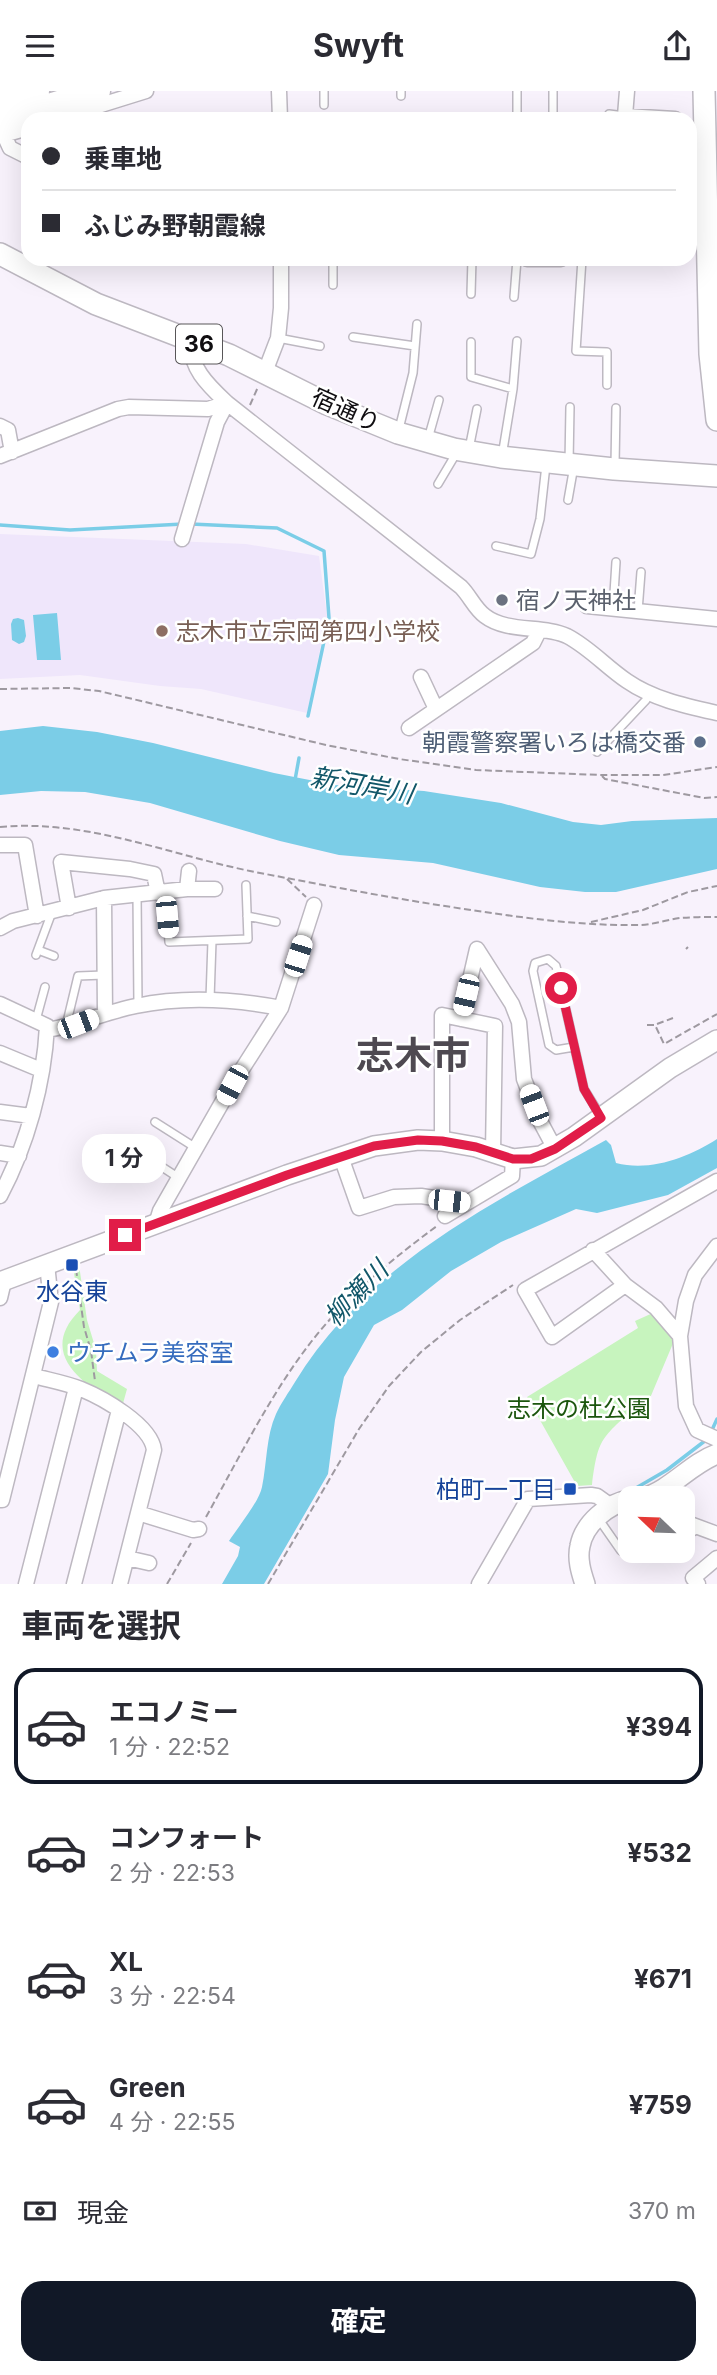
<!DOCTYPE html>
<html lang="ja">
<head>
<meta charset="utf-8">
<style>
  :root { --surface:#fff; --page:#f7f7f7; --text:#2b2b33; --muted:#7c7c81; --line:#e1e1e2; --accent:#111827 }
  body { margin:0; font-family:Inter,"Noto Sans JP",sans-serif; background:var(--page); color:var(--text); height:100vh; display:flex; flex-direction:column; font-size:26px; white-space:nowrap }
  * { box-sizing:border-box; margin:0 }
  p { font-size:23px; color:var(--muted) }
  .icon { flex:none; width:38px; height:38px; fill:none; stroke:currentColor; stroke-width:2; stroke-linecap:round; stroke-linejoin:round }
  .map { position:relative; height:1493px; overflow:hidden }
  .panel { display:flex; flex-direction:column; background:var(--surface); flex:1 }
  .panel>* { flex:none }
  .hud { position:absolute; left:21px; top:21px; width:676px; height:154px; border-radius:21px; box-shadow:0 7px 28px #0002; display:grid; align-content:center; height:154px; padding:0 21px; background:var(--surface) }
  .needle { width:46px; rotate:293deg }
  .fabs { position:absolute; left:618px; top:1395px; display:grid; gap:14px }
  .fabs a { display:grid; place-items:center; width:77px; height:77px; border-radius:14px; background:var(--surface); box-shadow:0 7px 28px #0002; font-size:35px }
  .end { position:absolute; width:32px; height:32px; margin:-16px; border:9px solid #e11d48; background:#fff; box-shadow:0 0 0 4px #fff }
  .from { border-radius:50% }
  .bubble { position:absolute; height:49px; border-radius:21px; background:var(--surface); box-shadow:0 7px 28px #0002; font-size:23px; font-weight:700; line-height:49px; text-align:center }
  .car { position:absolute; width:21px; height:42px; margin:-21px -10px; border-radius:9px; box-shadow:0 0 5px 2px #0007; background:linear-gradient(#fff 24%,#345 0 40%,#fff 0 76%,#345 0 86%,#fff 0) }
  .hud b { display:flex; align-items:center; gap:24px; height:66px; font-size:26px }
  .hud b+b { border-top:2px solid var(--line) }
  .hud i { width:18px; height:18px; background:var(--text) }
  ul { padding:0; list-style:none }
  li { display:flex; align-items:center; gap:21px; height:116px; margin:0 14px 10px; padding:0 7px; border:4px solid transparent; border-radius:21px }
  li div { flex:1 }
  li b { display:block; font-size:26px }
  li em { font-style:normal; font-weight:700 }
  li.on { border-color:var(--accent) }
  li>.icon { width:63px; height:63px; stroke-width:1.5 }
  h2 { padding:0 21px; font-size:32px; line-height:84px }
  .pay { display:flex; align-items:center; gap:18px; height:77px; padding:0 21px; font-size:26px }
  .pay p { margin-inline-start:auto }
  .action { display:flex; gap:14px; margin-top:auto; padding:14px 21px }
  .action a { flex:1; height:80px; border-radius:21px; background:var(--accent); color:#fff; font-size:28px; font-weight:700; line-height:80px; text-align:center }
  header { display:flex; justify-content:space-between; align-items:center; height:91px; padding:0 21px; background:var(--surface); font-size:32px; font-weight:700 }
  .map>svg:first-child { display:block }
  .education { fill:#efe6fb }
  .green { fill:#c7f4be }
  .water { fill:#7bcde7 }
  .lines { fill:none; stroke-linecap:round; stroke-linejoin:round }
  .stream { stroke:#7bcde7; stroke-width:3.5 }
  .lane-casing { stroke:#bdb8c1; stroke-width:10 }
  .street-casing { stroke:#bdb8c1; stroke-width:17 }
  .secondary-casing { stroke:#bdb8c1; stroke-width:22 }
  .primary-casing { stroke:#bdb8c1; stroke-width:24 }
  .highway-casing { stroke:#bdb8c1; stroke-width:27 }
  .path { stroke:#9e99a0; stroke-width:2; stroke-dasharray:7 3.5; stroke-linecap:butt }
  .lane { stroke:#fff; stroke-width:7 }
  .street { stroke:#fff; stroke-width:14 }
  .secondary { stroke:#fff; stroke-width:19 }
  .primary { stroke:#fff; stroke-width:21 }
  .highway { stroke:#fff; stroke-width:24 }
  .route { stroke:#e11d48; stroke-width:9 }
  .worship-dot { fill:#6b7280; stroke:#fff; stroke-width:2.5 }
  .education-dot { fill:#8d6e63; stroke:#fff; stroke-width:2.5 }
  .service-dot { fill:#5c6f8a; stroke:#fff; stroke-width:2.5 }
  .transit-dot { fill:#1a4fb4; stroke:#fff; stroke-width:2.5 }
  .shop-dot { fill:#3f7fe0; stroke:#fff; stroke-width:2.5 }
  .labels { text-anchor:middle; dominant-baseline:central; stroke-width:5; stroke-linejoin:round; paint-order:stroke }
  .shield { fill:#fff; stroke:#585658; stroke-width:2 }
  .shield-label { font-size:23px; font-weight:bold; fill:#100e11 }
  .street-label { font-size:24px; fill:#100e11; stroke:#fff }
  .worship-label { font-size:24px; fill:#5b616d; stroke:#fff; text-anchor:start }
  .education-label { font-size:24px; fill:#785e54; stroke:#fff; text-anchor:start }
  .service-label { font-size:24px; fill:#4e5e75; stroke:#fff; text-anchor:end }
  .transit-label { font-size:24px; fill:#164399; stroke:#fff }
  .shop-label { font-size:24px; fill:#366cbe; stroke:#fff; text-anchor:start }
  .park-label { font-size:24px; fill:#1b550d; stroke:#fff }
  .water-label { font-size:26px; font-style:italic; fill:#125769; stroke:#fff }
  .town-label { font-size:38px; font-weight:bold; fill:#4e4951; stroke:#fff }
</style>
</head>
<body>
<header><svg class="icon" aria-label="menu" viewBox="0 0 24 24"><path d="M4 6h16M4 12h16M4 18h16"/></svg>Swyft<svg class="icon" aria-label="share" viewBox="0 0 24 24"><path d="M12 15V3M7 8l5-5 5 5M5 13v7h14v-7"/></svg></header>
<div class="map">
<svg width="717" height="1493" viewBox="0 0 717 1493">
  <rect width="100%" height="100%" fill="#f8f2fc"/>
  <path class="education" d="M0 443 246 453 319 465 327 525 307 622 201 598 160 595 80 584 0 588Z"/>
  <path class="green" d="M78 1167 87 1229 96 1259 97 1280 127 1298 122 1316C84 1294 36 1263 80 1219L72 1170Z
    M655 1221 666 1233 674 1250 645 1319 637 1315C602 1347 598 1346 592 1394L577 1395 527 1306 638 1237 635 1230Z"/>
  <path class="water" d="M57 522 61 569H37L33 524Z
    M18 527 24 529 26 545 24 551 19 553 12 549 11 533 13 528Z
    M43 635 97 641 153 652 274 682 335 694 424 700 501 712 573 731 601 734 632 730 717 727V778L616 801H585L540 796 433 772 339 764 280 750 150 712 85 701 41 700 0 704V640Z
    M717 1048V1077L668 1104 597 1122 576 1118 501 1151 451 1180 402 1219 374 1234 344 1286 335 1329 328 1383 264 1493H222L238 1465 240 1456 229 1450C238 1436 259 1411 262 1396 267 1372 266 1345 276 1323 281 1312 289 1301 295 1291 366 1174 491 1113 606 1049L611 1054 616 1072C651 1081 689 1066 717 1048Z"/>
  <g class="lines">
    <path class="stream" d="M191 433 277 437 324 460 329 527 308 625
      M0 434 70 439 183 433
      M295 689 299 667
      M712 1339 717 1328
      M634 1405 636 1397 667 1379 706 1349"/>
    <defs>
      <path id="lane" d="M401 5V0
        M324 14V0
        M517 28V0
        M553 28V0
        M609 28V23L625 25
        M582 168 576 260 607 261V294
        M333 194V168
        M471 203 472 168
        M514 206 517 168
        M353 246 415 255
        M278 247 320 255
        M471 251V286L513 298
        M399 338 413 282 417 233
        M428 348 439 309
        M469 358 477 318
        M502 365 513 298 517 250
        M569 372 570 316
        M615 374 616 317
        M438 393 457 361
        M568 409 574 375
        M496 455 531 463 540 428 546 374
        M613 518 616 471
        M638 520 641 481
        M597 661 646 609 649 602
        M165 801 169 851 248 848 246 794
        M137 803 138 914
        M247 825 276 831
        M38 859 54 865
        M36 864 52 821
        M210 908 212 850
        M36 929 45 896
        M66 935 78 885 104 884
        M574 956 556 959 549 954 533 880 535 872 548 868 556 875 584 998 600 1024
        M155 1031 196 1057
        M139 1061 179 1087
        M598 1427 621 1460 630 1453
        M682 1447 700 1437
        M658 1460 660 1461 663 1460"/>
      <path id="street" d="M279 0 280 28
        M627 0 625 25 675 28
        M56 28 146 0
        M4 44 10 57 28 66
        M0 45 28 37
        M690 146 708 142
        M527 168H561
        M192 250C188 276 209 295 227 312L461 496C470 505 475 518 485 525 507 542 544 534 567 545 590 557 606 576 627 590 653 608 686 615 717 622
        M265 281 278 247 281 217V168
        M0 335 8 339 12 361
        M0 365 118 318 129 316 208 318 227 312
        M182 448 217 331 227 312
        M587 515 717 528
        M421 586 436 618
        M409 637 533 552 539 540
        M0 754H25L37 825
        M187 798 189 780
        M104 807 105 923
        M69 817 61 771 130 778 154 783 158 802
        M0 837 13 830 104 807 187 798H215
        M0 913 47 935C44 993 27 1054 0 1105
        M461 928 477 858 512 913 519 931 524 988 540 1030 555 1058
        M47 939C78 934 105 921 136 915 184 905 233 908 281 917
        M0 962 41 979
        M0 1021 31 1025
        M442 1050V924L495 935 493 1062
        M0 1062 19 1065
        M341 1066 359 1117 394 1106 421 1105 466 1112
        M445 1125 512 1085 513 1068
        M156 1133 160 1120 232 994 281 917 314 814
        M717 1155 695 1184 686 1210 680 1245 686 1315 697 1339 717 1348
        M593 1159 625 1194
        M0 1207 4 1190
        M680 1245 656 1217 625 1194 552 1246 525 1199 717 1090
        M34 1285C49 1289 66 1292 81 1298 103 1307 151 1334 154 1359L120 1493
        M0 1409H2L51 1211 47 1173
        M138 1422 193 1439 199 1438
        M682 1430 717 1443
        M127 1467 149 1472
        M26 1493 76 1297
        M74 1493 119 1319
        M479 1493 528 1408 591 1404 597 1405 611 1415
        M698 1493 693 1487 717 1467"/>
      <path id="secondary" d="M0 1191 287 1084 374 1055 418 1049 442 1050 476 1056 513 1068 541 1065 574 1046 670 977 717 949
        M643 1407C671 1399 690 1373 717 1363
        M585 1493C581 1481 577 1468 580 1455 584 1433 608 1412 630 1409"/>
      <path id="primary" d="M704 0 710 263 717 329
        M0 163 96 213 229 264 327 313 398 342 454 358 501 366 614 378 717 385"/>
      <path id="highway" d="M0 11 37 0
        M0 30 98 0"/>
    </defs>
    <use href="#lane" class="lane-casing"/>
    <use href="#street" class="street-casing"/>
    <use href="#secondary" class="secondary-casing"/>
    <use href="#primary" class="primary-casing"/>
    <use href="#highway" class="highway-casing"/>
    <path class="path" d="M250 314 258 296
      M0 598 70 597 99 600 326 654 399 668 476 679 600 684H663L717 676
      M602 685 605 688 704 707 717 706
      M0 736C86 728 167 763 250 780 312 792 375 804 438 814 504 824 571 835 638 834 652 834 666 829 680 827 692 826 705 826 717 826
      M287 788 306 806
      M591 831 643 819 688 801 717 795
      M686 858 688 856
      M657 933 673 927
      M647 934H655L664 953 717 923
      M76 1178 84 1236 91 1260 95 1290
      M206 1426C239 1367 270 1304 311 1251 346 1206 392 1168 437 1135
      M167 1493 191 1452
      M268 1493 359 1338 389 1295 421 1261 460 1229 513 1194"/>
    <use href="#lane" class="lane"/>
    <use href="#street" class="street"/>
    <use href="#secondary" class="secondary"/>
    <use href="#primary" class="primary"/>
    <use href="#highway" class="highway"/>
  </g>
  <g class="lines">
    <path class="route" d="M125 1144 287 1084 374 1055 418 1049 442 1050 476 1056 513 1068H531L555 1058 601 1027 584 998 561 897"/>
  </g>
  <circle class="worship-dot" cx="502" cy="509" r="7"/>
  <circle class="education-dot" cx="162" cy="540" r="7"/>
  <circle class="service-dot" cx="700" cy="651" r="7"/>
  <g class="transit-dot">
    <rect x="65" y="1167" width="14" height="14" rx="3.5"/>
    <rect x="563" y="1391" width="14" height="14" rx="3.5"/>
  </g>
  <circle class="shop-dot" cx="53" cy="1261" r="7"/>
  <g class="labels">
    <rect class="shield" x="176" y="233.5" width="46" height="39" rx="5"/>
    <g class="shield-label">
      <text x="199" y="253">36</text>
    </g>
    <g class="street-label">
      <text transform="translate(346 319) rotate(24)">宿通り</text>
    </g>
    <g class="worship-label">
      <text x="516" y="509">宿ノ天神社</text>
    </g>
    <g class="education-label">
      <text x="176" y="540">志木市立宗岡第四小学校</text>
    </g>
    <g class="service-label">
      <text x="686" y="651">朝霞警察署いろは橋交番</text>
    </g>
    <g class="transit-label">
      <text x="72" y="1200">水谷東</text>
      <text x="556" y="1398" text-anchor="end">柏町一丁目</text>
    </g>
    <g class="shop-label">
      <text x="67" y="1261">ウチムラ美容室</text>
    </g>
    <g class="park-label">
      <text x="579" y="1317">志木の杜公園</text>
    </g>
    <g class="water-label">
      <text transform="translate(362 694) rotate(10)">新河岸川</text>
      <text transform="translate(356 1202) rotate(-46)">柳瀬川</text>
    </g>
    <g class="town-label">
      <text x="413" y="964">志木市</text>
    </g>
  </g>
</svg>
<div class="fabs">
<a><svg class="needle" viewBox="-14 -14 28 28"><path d="M0-13l5 13h-10z" fill="#e53935"/><path d="M0 13l5-13h-10z" fill="#7c7c81"/></svg></a>
</div>
<i class="end from" style="left:561px;top:897px"></i>
<i class="end" style="left:125px;top:1144px"></i>
<div class="bubble" style="left:82px;top:1043px;width:84px">1 分</div>
<i class="car" style="left:167px;top:826px;rotate:175deg"></i>
<i class="car" style="left:298px;top:865px;rotate:18deg"></i>
<i class="car" style="left:466px;top:904px;rotate:193deg"></i>
<i class="car" style="left:78px;top:933px;rotate:69deg"></i>
<i class="car" style="left:232px;top:994px;rotate:208deg"></i>
<i class="car" style="left:534px;top:1014px;rotate:339deg"></i>
<i class="car" style="left:449px;top:1110px;rotate:96deg"></i>
<div class="hud">
<b><i class="from"></i>乗車地</b>
<b><i></i>ふじみ野朝霞線</b>
</div>
</div>
<section class="panel">
<h2>車両を選択</h2>
<ul>
<li class="on"><svg class="icon" aria-label="car" viewBox="0 0 24 24"><path d="M5 17H2v-5l4-1 3-4h7l3 4 3 1v5h-3M9 17h6M6 11h13"/><circle cx="7" cy="17" r="2"/><circle cx="17" cy="17" r="2"/></svg><div><b>エコノミー</b><p>1 分 · 22:52</p></div><em>¥394</em></li>
<li><svg class="icon" aria-label="car" viewBox="0 0 24 24"><path d="M5 17H2v-5l4-1 3-4h7l3 4 3 1v5h-3M9 17h6M6 11h13"/><circle cx="7" cy="17" r="2"/><circle cx="17" cy="17" r="2"/></svg><div><b>コンフォート</b><p>2 分 · 22:53</p></div><em>¥532</em></li>
<li><svg class="icon" aria-label="car" viewBox="0 0 24 24"><path d="M5 17H2v-5l4-1 3-4h7l3 4 3 1v5h-3M9 17h6M6 11h13"/><circle cx="7" cy="17" r="2"/><circle cx="17" cy="17" r="2"/></svg><div><b>XL</b><p>3 分 · 22:54</p></div><em>¥671</em></li>
<li><svg class="icon" aria-label="car" viewBox="0 0 24 24"><path d="M5 17H2v-5l4-1 3-4h7l3 4 3 1v5h-3M9 17h6M6 11h13"/><circle cx="7" cy="17" r="2"/><circle cx="17" cy="17" r="2"/></svg><div><b>Green</b><p>4 分 · 22:55</p></div><em>¥759</em></li>
</ul>
<div class="pay"><svg class="icon" aria-label="cash" viewBox="0 0 24 24"><path d="M3 7h18v10H3z"/><circle cx="12" cy="12" r="2"/></svg>現金<p>370 m</p></div>
<div class="action"><a>確定</a></div>
</section>
</body>
</html>
